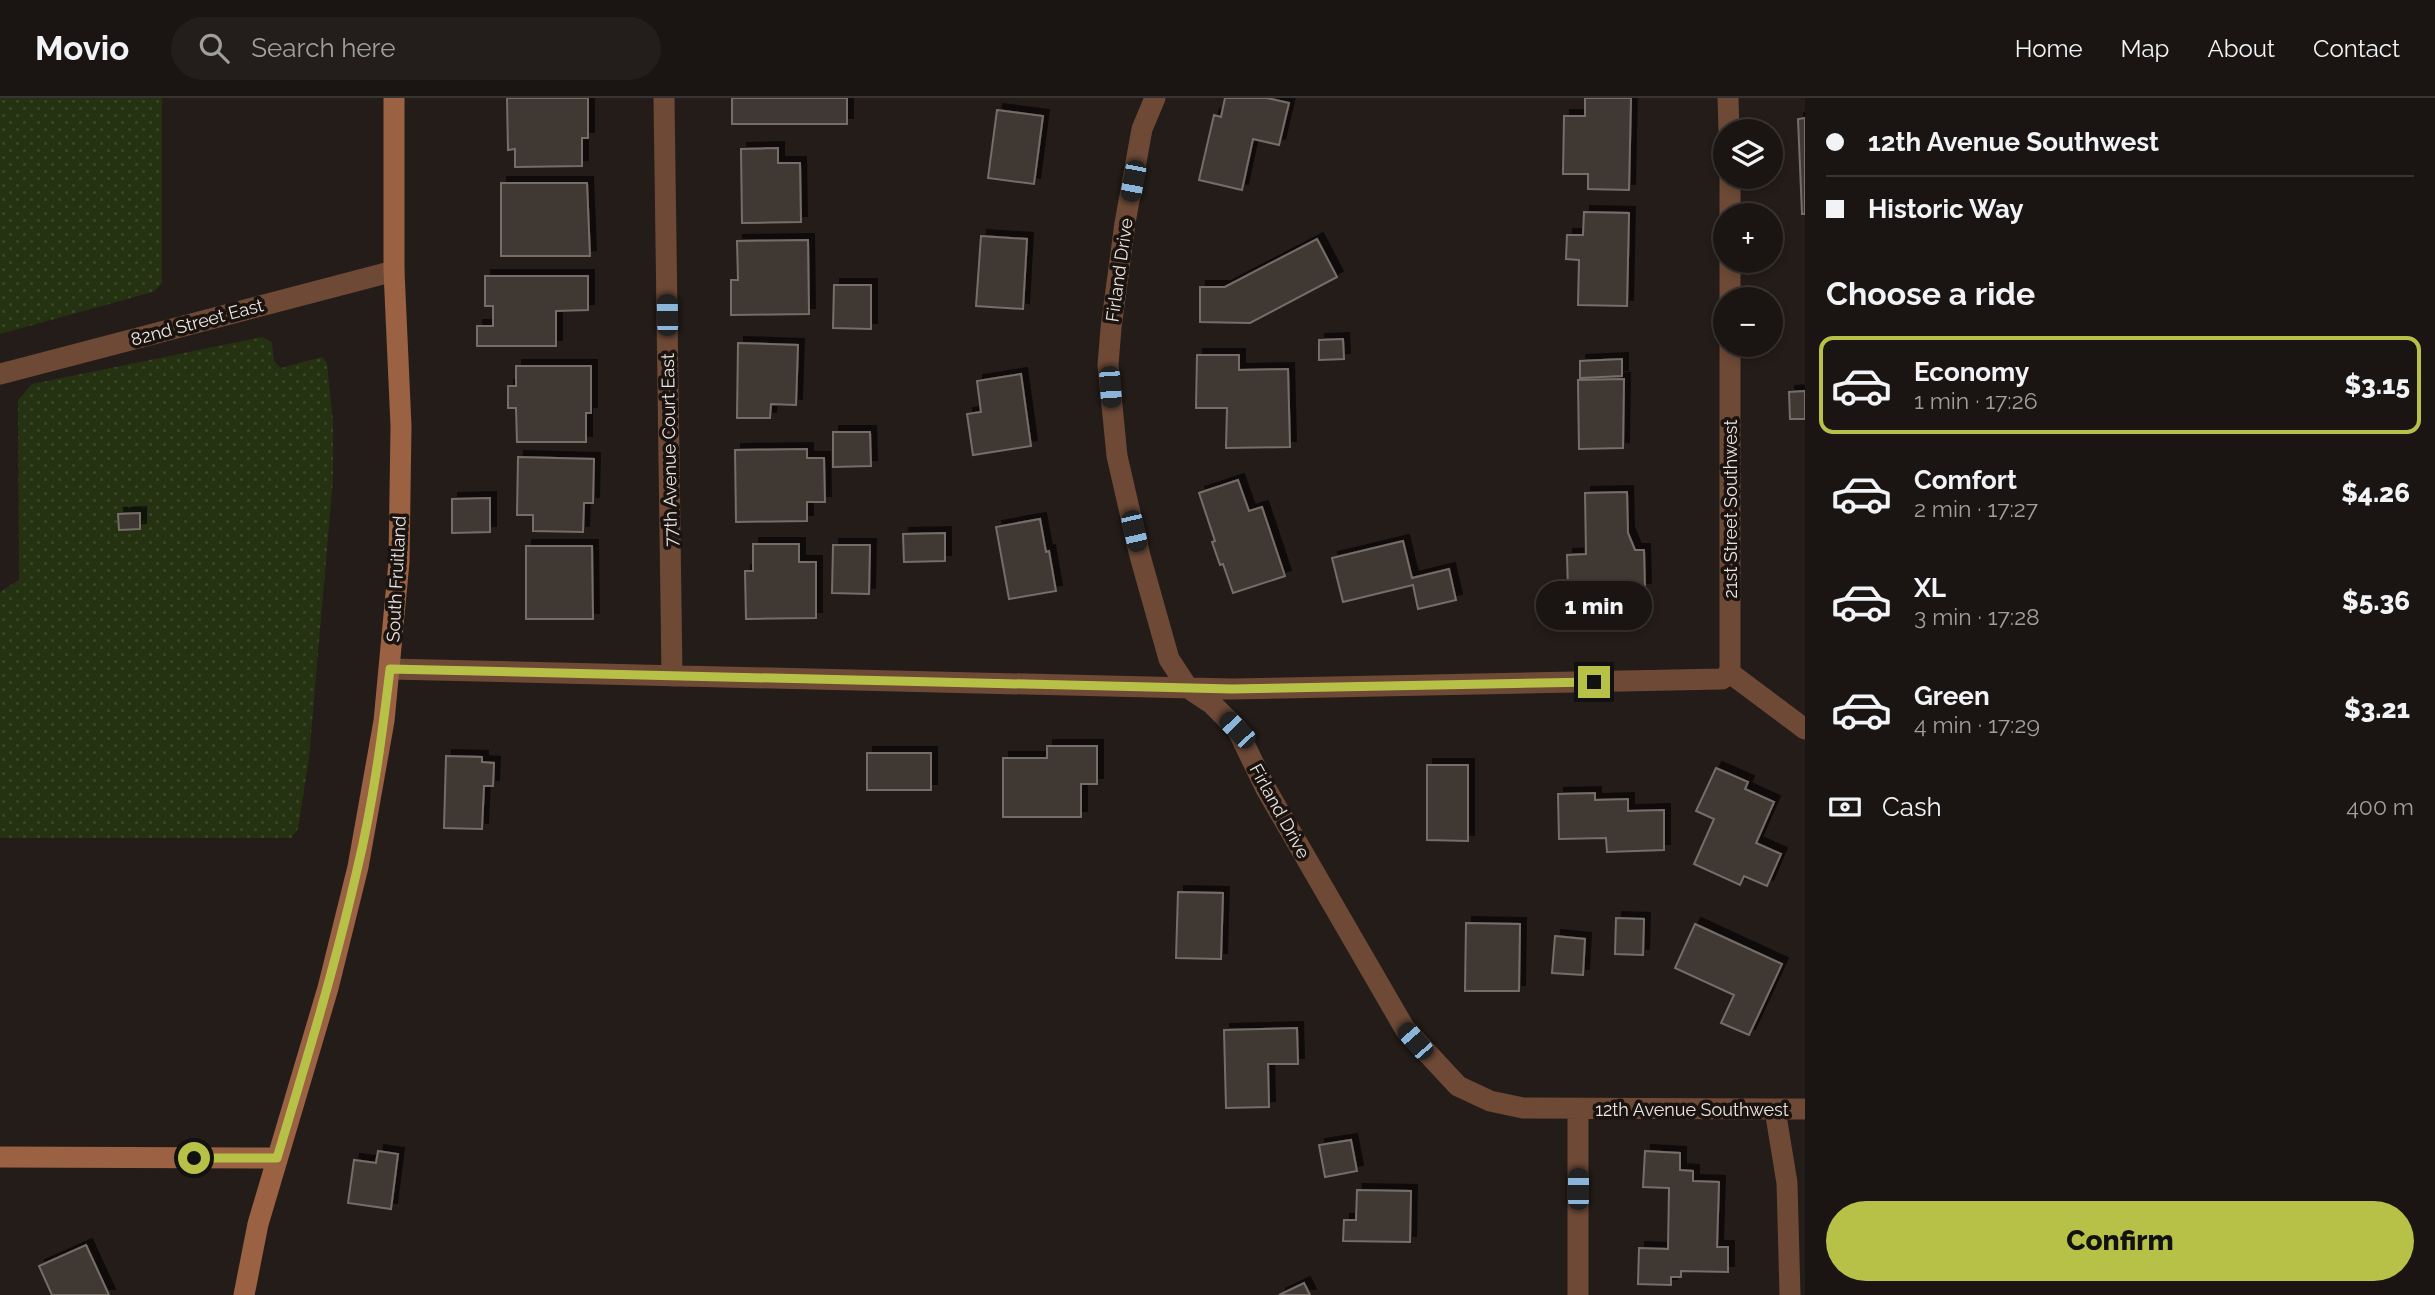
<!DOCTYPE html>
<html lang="en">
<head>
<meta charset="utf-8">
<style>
  :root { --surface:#1a1512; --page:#231e1b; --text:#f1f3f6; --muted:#9f9f9f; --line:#383432; --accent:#b8c147 }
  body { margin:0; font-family:Raleway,sans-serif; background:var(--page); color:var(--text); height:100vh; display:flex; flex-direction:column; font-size:26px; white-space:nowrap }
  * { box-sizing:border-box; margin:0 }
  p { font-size:23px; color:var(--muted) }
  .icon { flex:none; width:38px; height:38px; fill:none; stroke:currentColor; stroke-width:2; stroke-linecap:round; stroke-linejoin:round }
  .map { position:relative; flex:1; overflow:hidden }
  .sheet { display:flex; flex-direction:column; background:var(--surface); width:630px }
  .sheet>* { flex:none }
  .hud { display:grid; align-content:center; height:154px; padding:0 21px; background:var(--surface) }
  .fabs { position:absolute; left:1713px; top:21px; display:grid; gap:14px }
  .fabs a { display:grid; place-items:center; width:70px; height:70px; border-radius:50%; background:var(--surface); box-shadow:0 4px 10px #0003,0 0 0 2px var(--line); font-size:35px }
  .end { position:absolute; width:32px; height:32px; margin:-16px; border:9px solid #b8c147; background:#111; box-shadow:0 0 0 4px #111 }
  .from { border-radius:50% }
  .bubble { position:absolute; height:49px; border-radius:24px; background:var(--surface); box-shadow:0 4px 10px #0003,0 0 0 2px var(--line); font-size:23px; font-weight:800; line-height:49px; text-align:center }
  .car { position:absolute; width:21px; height:42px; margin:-21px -10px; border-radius:9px; box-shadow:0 0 5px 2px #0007; background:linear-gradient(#222 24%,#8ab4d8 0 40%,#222 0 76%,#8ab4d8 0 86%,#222 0) }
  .hud b { display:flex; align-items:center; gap:24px; height:66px; font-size:26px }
  .hud b+b { border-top:2px solid var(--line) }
  .hud i { width:18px; height:18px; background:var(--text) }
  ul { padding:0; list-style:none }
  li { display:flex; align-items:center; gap:21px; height:98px; margin:0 14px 10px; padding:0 7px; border:4px solid transparent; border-radius:14px }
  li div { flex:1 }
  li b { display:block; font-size:26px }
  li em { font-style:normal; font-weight:800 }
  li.on { border-color:var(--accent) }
  li>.icon { width:63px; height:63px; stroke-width:1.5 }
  h2 { padding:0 21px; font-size:32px; line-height:84px }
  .pay { display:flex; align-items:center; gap:18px; height:77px; padding:0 21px; font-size:26px }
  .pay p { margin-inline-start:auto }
  .primary-button { display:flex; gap:14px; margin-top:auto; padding:14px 21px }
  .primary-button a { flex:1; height:80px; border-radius:42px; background:var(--accent); color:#111; font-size:28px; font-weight:800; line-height:80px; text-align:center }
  header { display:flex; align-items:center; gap:42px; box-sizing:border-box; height:98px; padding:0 35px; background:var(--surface); border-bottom:2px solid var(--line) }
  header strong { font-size:33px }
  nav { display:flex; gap:38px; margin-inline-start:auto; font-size:24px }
  .search { width:490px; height:63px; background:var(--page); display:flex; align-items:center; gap:18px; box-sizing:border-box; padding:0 24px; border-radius:38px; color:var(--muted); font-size:26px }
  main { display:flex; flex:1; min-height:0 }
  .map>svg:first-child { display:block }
  .green { fill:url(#green-dots) }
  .building { fill:#3f3733; stroke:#766d68; stroke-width:2; filter:url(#shadow) }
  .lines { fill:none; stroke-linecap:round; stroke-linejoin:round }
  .street { stroke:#6d4936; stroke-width:21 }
  .secondary { stroke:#9a6142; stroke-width:21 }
  .route { stroke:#b8c147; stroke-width:9 }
  .labels { text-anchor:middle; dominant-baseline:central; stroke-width:7; stroke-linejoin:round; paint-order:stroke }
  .street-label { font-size:18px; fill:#eae5e2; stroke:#1a130f }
</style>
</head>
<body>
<header>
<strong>Movio</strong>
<div class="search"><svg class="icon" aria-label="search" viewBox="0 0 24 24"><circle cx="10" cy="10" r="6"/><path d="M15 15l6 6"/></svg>Search here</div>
<nav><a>Home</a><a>Map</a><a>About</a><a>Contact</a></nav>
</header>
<main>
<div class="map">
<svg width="1805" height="1197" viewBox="0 0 1805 1197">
  <defs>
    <pattern id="green-dots" width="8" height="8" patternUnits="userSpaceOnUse" patternTransform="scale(1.75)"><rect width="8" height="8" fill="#243211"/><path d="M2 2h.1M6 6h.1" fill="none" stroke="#394628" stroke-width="1.8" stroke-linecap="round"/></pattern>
    <filter id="shadow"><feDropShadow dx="6" dy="-6" stdDeviation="0" flood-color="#0009"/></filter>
  </defs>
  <rect width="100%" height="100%" fill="#231c18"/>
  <path class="green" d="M0 0H162V185L153 194 0 236Z
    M262 239 272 244 274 263 281 270 322 259 327 265 333 324V381L309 660 298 731 291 740H0V494L19 482 18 302 32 286Z"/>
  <path class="building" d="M507 0H588V40H582V68L515 69V51L508 52Z
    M732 0H847V26H732Z
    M1225 0H1267L1289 5 1279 47 1253 41 1242 92 1199 82 1214 17 1221 19Z
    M1585 0H1631L1629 92 1588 91V76H1563L1564 18H1585Z
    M997 12 1043 18 1034 86 988 80Z
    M1805 20V116H1802L1798 21Z
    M778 50V65H800L801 124 742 125 741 51Z
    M501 85H587L590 158H501Z
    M1584 114 1629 115 1627 208 1578 207 1579 162 1566 161 1567 137H1583Z
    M981 138 1027 141 1023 211 976 208Z
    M1317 141 1337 179 1250 225 1200 224V189H1225Z
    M808 142 809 216 731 217V182H738L737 143Z
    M485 178H588V212L556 213V248H477V228H493V208H485Z
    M834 187H871V231L833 230Z
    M1343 241 1344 261 1319 262V242Z
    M738 245 798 247 796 307 771 306 770 320H737Z
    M1197 257H1239V272L1288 271 1290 349 1226 350 1227 310H1196Z
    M1622 261V278L1580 280V263Z
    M516 268H591V315H586V344H517L516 310H508V288H516Z
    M1021 276 1031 348 973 357 967 316 981 314 977 283Z
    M1624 281 1623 350 1579 351 1578 282Z
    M1805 293V321H1790L1789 294Z
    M833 334H870L871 368 833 369Z
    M807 351V360H824L825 404H807V423L736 424 735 352Z
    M518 359 594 361 593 405H584L583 434 533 433V417H517Z
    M1238 382 1249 413 1262 409 1285 478 1233 495 1223 466 1220 467 1212 444 1215 443 1199 395Z
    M1627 394 1628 435 1635 452H1644L1645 491 1568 493 1567 457 1586 456 1585 395Z
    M490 400V434L452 435V401Z
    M140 415V431L119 432 118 416Z
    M1040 421 1046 454 1049 453 1056 493 1009 501 996 429Z
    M945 435V463L904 464 903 436Z
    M1403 443 1412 480 1449 471 1456 502 1418 511 1413 487 1343 504 1332 460Z
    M753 446H799V464H816V520L746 521 745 473H753Z
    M833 447H870L869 496 832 495Z
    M526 448H592L593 521H526Z
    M1047 648H1097V686H1081V719H1003V660H1047Z
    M867 655H931V692H867Z
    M446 658 482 659V664L494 665 493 688H484L482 731 444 730Z
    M1427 667H1468V743L1427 742Z
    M1716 670 1748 684 1745 691 1774 704 1756 745 1781 756 1767 788 1744 778 1740 787 1694 766 1714 721 1696 713Z
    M1595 695V702L1628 701V713L1664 712V752L1607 754 1606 740 1559 741 1558 696Z
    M1178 794 1223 795 1221 861 1176 860Z
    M1616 820 1644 821 1643 857 1615 856Z
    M1466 825 1520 826 1519 893H1465Z
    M1695 826 1782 866 1749 937 1721 925 1734 897 1675 870Z
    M1555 838 1585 841 1583 877 1552 875Z
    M1297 930 1298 966H1268L1269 1009 1226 1010 1224 932Z
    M1351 1042 1357 1073 1325 1079 1319 1047Z
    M378 1053 398 1056 391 1111 348 1105 354 1062 376 1065Z
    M1645 1053 1680 1055V1072L1693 1073V1083L1719 1084 1717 1149H1728V1174L1681 1173V1179H1671V1187L1638 1186 1639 1150 1668 1151 1669 1090 1643 1089Z
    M1357 1092 1411 1093 1410 1144 1343 1143 1344 1122H1356Z
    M86 1147 109 1197H52L39 1168Z
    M1304 1185 1310 1197H1279Z"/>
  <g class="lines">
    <path class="street" d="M664 0 672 578
      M1155 0 1142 31 1125 125 1111 230 1108 267 1117 358 1140 458 1169 561 1188 590 1212 606 1237 631 1266 691 1405 931 1458 988 1490 1003 1523 1010 1805 1011
      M1728 0 1729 33
      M1730 117V79
      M1730 201V163
      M0 276 394 173
      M390 571 1232 591 1722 581 1730 575 1805 631
      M1730 575V247
      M1775 1012 1787 1085 1790 1197
      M1578 1197V1012"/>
    <path class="secondary" d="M0 1059 277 1060
      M244 1197 258 1126 328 890 358 769 384 623 399 464 401 328 394 173V0"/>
  </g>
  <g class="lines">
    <path class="route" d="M194 1060H277C306 964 335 869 357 772 373 706 382 638 390 571L1232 591 1594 584"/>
  </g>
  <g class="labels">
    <g class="street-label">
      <text transform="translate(1119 172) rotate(-82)">Firland Drive</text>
      <text transform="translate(197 224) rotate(-15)">82nd Street East</text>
      <text transform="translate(669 352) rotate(-91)">77th Avenue Court East</text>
      <text transform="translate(1730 411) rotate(-90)">21st Street Southwest</text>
      <text transform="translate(396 481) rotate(-87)">South Fruitland</text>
      <text transform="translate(1280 713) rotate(61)">Firland Drive</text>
      <text x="1692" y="1011">12th Avenue Southwest</text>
    </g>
  </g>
</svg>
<div class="fabs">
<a><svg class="icon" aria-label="layers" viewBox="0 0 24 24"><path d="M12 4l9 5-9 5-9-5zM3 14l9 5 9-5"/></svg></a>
<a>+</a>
<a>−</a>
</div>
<i class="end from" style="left:194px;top:1060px"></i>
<i class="end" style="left:1594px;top:584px"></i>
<div class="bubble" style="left:1536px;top:483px;width:116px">1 min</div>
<i class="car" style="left:1133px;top:83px;rotate:191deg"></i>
<i class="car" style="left:667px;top:217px;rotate:359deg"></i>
<i class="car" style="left:1110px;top:289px;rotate:176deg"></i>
<i class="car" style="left:1134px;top:433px;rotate:167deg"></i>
<i class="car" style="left:1237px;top:632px;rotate:316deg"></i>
<i class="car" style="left:1415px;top:943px;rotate:319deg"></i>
<i class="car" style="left:1578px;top:1091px;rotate:0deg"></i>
</div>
<section class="sheet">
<div class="hud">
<b><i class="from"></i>12th Avenue Southwest</b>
<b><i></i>Historic Way</b>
</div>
<h2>Choose a ride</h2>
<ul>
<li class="on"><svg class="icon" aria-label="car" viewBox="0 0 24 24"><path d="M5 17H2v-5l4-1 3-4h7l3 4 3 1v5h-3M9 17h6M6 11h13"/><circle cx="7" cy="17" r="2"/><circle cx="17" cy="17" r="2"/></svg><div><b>Economy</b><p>1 min · 17:26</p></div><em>$3.15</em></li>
<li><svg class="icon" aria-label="car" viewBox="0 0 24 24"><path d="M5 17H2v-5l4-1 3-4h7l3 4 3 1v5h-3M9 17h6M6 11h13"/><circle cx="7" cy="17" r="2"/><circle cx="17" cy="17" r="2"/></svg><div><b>Comfort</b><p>2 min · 17:27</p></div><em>$4.26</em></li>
<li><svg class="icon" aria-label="car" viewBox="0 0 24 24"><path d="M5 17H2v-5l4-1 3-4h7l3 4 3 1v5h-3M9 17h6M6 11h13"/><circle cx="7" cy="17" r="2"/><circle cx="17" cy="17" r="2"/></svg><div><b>XL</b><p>3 min · 17:28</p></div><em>$5.36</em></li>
<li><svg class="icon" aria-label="car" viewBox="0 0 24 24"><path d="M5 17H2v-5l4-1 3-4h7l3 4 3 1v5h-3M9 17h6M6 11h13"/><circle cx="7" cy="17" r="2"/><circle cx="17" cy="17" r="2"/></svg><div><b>Green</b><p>4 min · 17:29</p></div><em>$3.21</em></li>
</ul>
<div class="pay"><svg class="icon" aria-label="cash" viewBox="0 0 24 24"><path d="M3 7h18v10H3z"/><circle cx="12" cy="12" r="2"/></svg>Cash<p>400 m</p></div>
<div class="primary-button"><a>Confirm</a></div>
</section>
</main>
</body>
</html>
